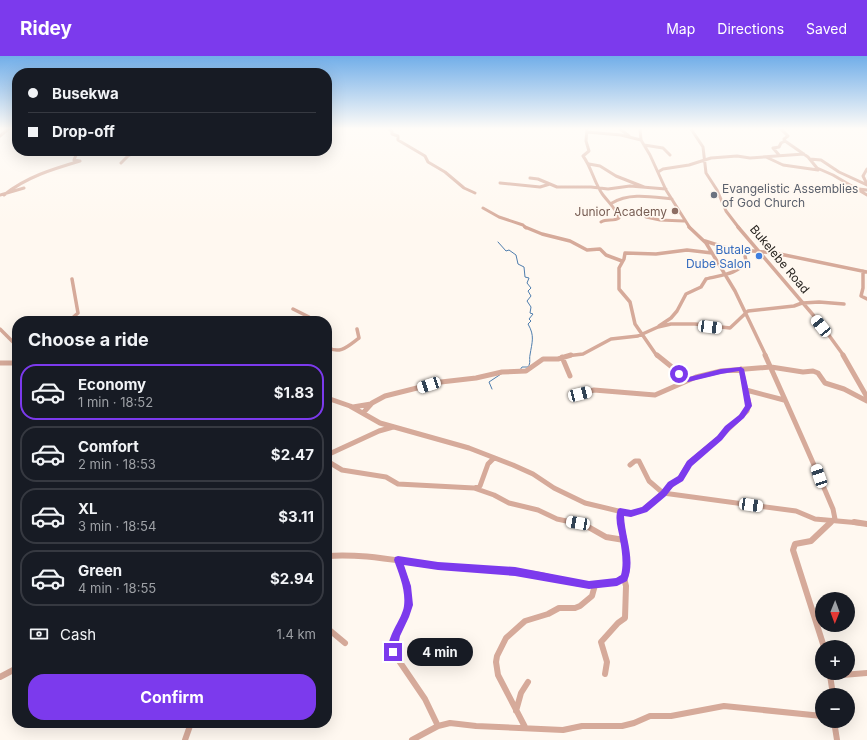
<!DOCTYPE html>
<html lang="en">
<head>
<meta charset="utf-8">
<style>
  :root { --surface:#171b24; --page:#242831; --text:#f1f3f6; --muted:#9ea1a6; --line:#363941; --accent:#7c3aed }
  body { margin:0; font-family:Inter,sans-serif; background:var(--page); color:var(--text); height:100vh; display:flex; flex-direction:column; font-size:15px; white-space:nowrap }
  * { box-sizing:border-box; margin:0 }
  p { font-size:13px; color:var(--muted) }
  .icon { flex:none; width:22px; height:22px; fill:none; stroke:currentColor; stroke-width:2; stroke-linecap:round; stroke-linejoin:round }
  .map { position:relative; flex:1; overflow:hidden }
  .panel { position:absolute; left:12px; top:260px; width:320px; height:412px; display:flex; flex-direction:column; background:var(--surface); border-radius:16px; box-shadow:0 4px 16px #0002 }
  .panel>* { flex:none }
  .guide { position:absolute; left:12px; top:12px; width:320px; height:88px; border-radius:16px; box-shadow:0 4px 16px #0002; display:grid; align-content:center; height:88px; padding:0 16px; background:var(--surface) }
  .needle { width:26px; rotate:181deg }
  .controls { position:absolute; left:815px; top:536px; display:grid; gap:8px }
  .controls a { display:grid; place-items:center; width:40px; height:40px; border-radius:50%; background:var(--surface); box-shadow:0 4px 16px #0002; font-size:20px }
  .end { position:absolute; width:18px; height:18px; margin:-9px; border:5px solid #7c3aed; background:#fff; box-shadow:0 0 0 2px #fff }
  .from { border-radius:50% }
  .bubble { position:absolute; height:28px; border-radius:14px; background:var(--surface); box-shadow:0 4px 16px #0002; font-size:13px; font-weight:700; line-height:28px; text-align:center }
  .car { position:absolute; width:12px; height:24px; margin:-12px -6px; border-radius:5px; box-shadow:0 0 3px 1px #0007; background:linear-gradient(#fff 24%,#345 0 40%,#fff 0 76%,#345 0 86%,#fff 0) }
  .guide b { display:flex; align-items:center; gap:14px; height:38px; font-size:15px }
  .guide b+b { border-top:1px solid var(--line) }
  .guide i { width:10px; height:10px; background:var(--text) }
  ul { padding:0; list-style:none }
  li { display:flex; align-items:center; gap:12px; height:56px; margin:0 8px 6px; padding:0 8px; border:2px solid var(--line); border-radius:16px }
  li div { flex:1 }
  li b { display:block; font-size:15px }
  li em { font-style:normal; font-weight:700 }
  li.on { border-color:var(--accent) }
  li>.icon { width:36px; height:36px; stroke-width:1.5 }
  h2 { padding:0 16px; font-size:18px; line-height:48px }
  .pay { display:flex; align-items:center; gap:10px; height:44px; padding:0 16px; font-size:15px }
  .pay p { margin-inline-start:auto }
  .primary-button { display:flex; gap:8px; margin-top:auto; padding:8px 16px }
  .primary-button a { flex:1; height:46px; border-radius:16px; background:var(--accent); color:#fff; font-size:16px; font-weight:700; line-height:46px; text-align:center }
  header { display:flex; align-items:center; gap:24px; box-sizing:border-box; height:56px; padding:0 20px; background:var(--accent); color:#fff }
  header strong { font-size:19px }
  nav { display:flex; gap:22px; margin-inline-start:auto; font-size:14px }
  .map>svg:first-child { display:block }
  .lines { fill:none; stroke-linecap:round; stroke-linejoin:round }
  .stream { stroke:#4f7eae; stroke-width:1 }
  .minor-far3 { stroke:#d6aa9a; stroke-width:3 }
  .minor-far2 { stroke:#d6aa9a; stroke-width:3.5 }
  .minor-far1 { stroke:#d6aa9a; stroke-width:5 }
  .minor { stroke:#d6aa9a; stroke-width:6 }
  .route { fill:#7c3aed }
  .worship-dot { fill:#6b7280; stroke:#fff8f0; stroke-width:1.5 }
  .education-dot { fill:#8d6e63; stroke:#fff8f0; stroke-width:1.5 }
  .shop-dot { fill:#3f7fe0; stroke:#fff8f0; stroke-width:1.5 }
  .labels { text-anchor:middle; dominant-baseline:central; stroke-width:3.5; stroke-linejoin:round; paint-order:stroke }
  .far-worship-label { font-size:12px; fill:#5b616d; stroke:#fff8f0; text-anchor:start }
  .far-education-label { font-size:12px; fill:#785e54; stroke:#fff8f0; text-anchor:end }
  .far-shop-label { font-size:12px; fill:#366cbe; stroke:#fff8f0; text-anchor:end }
  .far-street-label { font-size:12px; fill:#292521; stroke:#fff8f0 }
</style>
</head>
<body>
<header>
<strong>Ridey</strong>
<nav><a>Map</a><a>Directions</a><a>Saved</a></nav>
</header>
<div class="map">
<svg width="867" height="684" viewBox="0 0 867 684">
  <rect width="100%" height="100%" fill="#fff8f0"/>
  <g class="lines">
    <path class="stream" d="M498 186 506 195 509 194 516 199 518 208 524 211 525 221 529 222 527 227 531 232 528 235 531 240 527 245 531 251 530 257 533 258 529 263 531 265 528 268C535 280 532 286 530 299 529 303 531 307 528 311H522L520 314
      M492 333 489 326 501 318"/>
    <path class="minor-far3" d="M389 73 392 75V78L398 80V84L425 100 428 106 445 116 464 132 475 137
      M587 73 586 85 589 95 583 100C592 112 594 127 603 139 610 148 615 151 619 162 613 166 607 162 601 166
      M620 73 629 80
      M640 73 641 84 650 99 666 134 690 172
      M691 73 703 91 706 117 717 134 726 155 739 172
      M781 73 788 80 784 83 785 85 808 101 817 112 833 119 867 139
      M587 76 621 79 641 84
      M0 80 8 73
      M644 89 663 92 670 99
      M779 99 773 92 779 91 781 87 785 85
      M766 101 783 109 818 114
      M810 103 821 104 839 116 867 129
      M121 107 128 100 137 95
      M589 108 600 110 616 120 644 131
      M658 116 663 113 689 109 711 102 737 100 750 102 804 98
      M530 122 538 123 557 131H591L608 133 630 130 666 133
      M500 127 540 131 550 128
      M865 128 866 126 863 120 867 113
      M859 133 867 134
      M0 139 24 132
      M4 139C26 121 53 113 80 105L74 104 76 99 74 98 76 95
      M612 147C629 136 653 141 672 143
      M483 152 499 161 523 169 526 172
      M646 161 660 164 684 165"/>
    <path class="minor-far2" d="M525 171 542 178 570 185 587 194 600 193 606 199 622 205
      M689 171 706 187 735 235 766 300
      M738 171 820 267 844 300
      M705 185 730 193 775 197 867 216
      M863 215V232L861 240 867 243
      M803 247 819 246 844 248
      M293 253 309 261 312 265
      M69 265 78 257 72 223
      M659 270 671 262 677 255 686 238 701 231 706 223C720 219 738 219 746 205L744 195
      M0 273 17 290
      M327 291C340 299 348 290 359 282L357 273
      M566 300 583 298 611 283 638 280 658 271 671 268H695L730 272 748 255 794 250 802 247
      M657 300 635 268 630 246 619 233V212L624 203 625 197 656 198 687 194 712 197"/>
    <path class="minor-far1" d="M657 299 688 324
      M765 299C788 350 811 401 833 453L835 463
      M843 299 867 341
      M562 301 570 320
      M0 307H17
      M746 334 784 344
      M579 338 594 334 655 339 696 321 721 315 771 311 803 316 813 315 818 317 825 327 844 333 867 345
      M327 342 350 350 380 367 469 392 513 409 533 418 554 432 585 447 631 458 644 453 663 437 796 455 815 463 860 467
      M353 351 371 348
      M363 357 372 347 385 340 441 326 476 322 502 316 526 315 543 303H558L571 299
      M327 399 379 375 393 371
      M327 405 342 414 386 421 398 428 474 432 494 439 509 447 538 454 557 463 576 467
      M630 409 635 405H639L649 425 663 437 680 422 689 407 719 382 747 355 749 348 741 313
      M474 432 480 430 488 408 494 402
      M620 456 621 467
      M830 467 833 464"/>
    <path class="minor" d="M571 466 583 468 606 481 624 484
      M854 466 867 468
      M327 500C364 497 402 506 438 510 471 513 503 513 535 518 553 521 571 528 589 529 595 529 620 527 624 522 632 509 622 480 621 466
      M398 504 407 528 409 546 406 558 394 585 393 596 425 643 438 670
      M327 572 345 587
      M824 591 793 494 795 488 811 485 831 466
      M605 618 607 606 601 586 618 567 625 562 626 530 624 522
      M830 619 833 639
      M830 620 867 617
      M0 621 17 612
      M516 655 521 637 528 626
      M834 665 837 684
      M525 671 498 619 496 606 497 600 506 582 525 565 548 558 559 552H575L580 550 592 540 595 529
      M185 684 191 667
      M412 684 438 670 450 667 476 670 563 674 582 670H622L634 667 650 660H671L724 650 822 660"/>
  </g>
  <linearGradient id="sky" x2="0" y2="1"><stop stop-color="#71aee9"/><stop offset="0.43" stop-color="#fffcf8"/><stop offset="1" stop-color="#fffcf8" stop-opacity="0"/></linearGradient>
  <rect width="867" height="169" fill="url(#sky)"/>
  <path class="route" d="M741 311 744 313 752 350 744 362 730 374 722 384 692 410 683 425 673 431 666 440 647 456 631 461 624 460C625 482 636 504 627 525L617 530 589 533 515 520 438 514 404 509 411 530 413 549 409 561 400 580 396 600 393 601 390 600C383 583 402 565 404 550 406 534 399 518 394 504L395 501 398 500 438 506 515 511 589 525 616 522 621 519C624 509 622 494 620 484 619 474 614 464 618 453L620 452 631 454 642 451 661 435 668 426 678 420 687 405 717 380 725 370 739 359 745 350 739 315 721 318 688 326 677 319V316H682L689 321 721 313Z"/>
  <circle class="worship-dot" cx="714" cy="139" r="4"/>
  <circle class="education-dot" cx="675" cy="155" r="4"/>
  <circle class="shop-dot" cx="759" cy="200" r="4"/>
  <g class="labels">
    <g class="far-worship-label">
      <text x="722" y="132">Evangelistic Assemblies<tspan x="722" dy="14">of God Church</tspan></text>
    </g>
    <g class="far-education-label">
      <text x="667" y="155">Junior Academy</text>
    </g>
    <g class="far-shop-label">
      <text x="751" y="193">Butale<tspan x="751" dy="14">Dube Salon</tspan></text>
    </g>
    <g class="far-street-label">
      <text transform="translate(780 203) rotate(50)">Bukelebe Road</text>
    </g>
  </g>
</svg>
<div class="controls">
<a><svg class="needle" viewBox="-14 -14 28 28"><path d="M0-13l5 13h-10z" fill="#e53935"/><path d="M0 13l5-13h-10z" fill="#9ea1a6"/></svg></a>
<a>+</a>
<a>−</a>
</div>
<i class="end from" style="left:679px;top:318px"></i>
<i class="end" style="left:393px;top:596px"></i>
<div class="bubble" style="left:407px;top:582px;width:66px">4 min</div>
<i class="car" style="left:821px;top:270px;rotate:321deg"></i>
<i class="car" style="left:710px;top:271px;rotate:97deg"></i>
<i class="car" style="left:429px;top:329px;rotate:252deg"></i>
<i class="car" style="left:580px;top:338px;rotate:76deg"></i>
<i class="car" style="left:819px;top:420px;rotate:341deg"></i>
<i class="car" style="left:751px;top:449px;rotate:98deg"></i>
<i class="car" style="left:578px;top:467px;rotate:280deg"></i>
<div class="guide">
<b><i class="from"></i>Busekwa</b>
<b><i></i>Drop-off</b>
</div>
<section class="panel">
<h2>Choose a ride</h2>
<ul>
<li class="on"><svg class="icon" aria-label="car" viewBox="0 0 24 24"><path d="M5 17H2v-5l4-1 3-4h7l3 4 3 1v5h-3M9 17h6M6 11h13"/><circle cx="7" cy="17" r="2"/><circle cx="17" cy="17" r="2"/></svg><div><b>Economy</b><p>1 min · 18:52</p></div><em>$1.83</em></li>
<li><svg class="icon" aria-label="car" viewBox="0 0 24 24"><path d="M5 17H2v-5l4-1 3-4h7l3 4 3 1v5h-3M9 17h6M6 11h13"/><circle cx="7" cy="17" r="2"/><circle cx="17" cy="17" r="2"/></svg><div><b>Comfort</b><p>2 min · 18:53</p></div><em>$2.47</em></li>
<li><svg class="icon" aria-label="car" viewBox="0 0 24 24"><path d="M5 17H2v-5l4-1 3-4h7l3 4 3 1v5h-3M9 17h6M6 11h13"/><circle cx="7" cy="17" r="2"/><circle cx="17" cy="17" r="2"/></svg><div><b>XL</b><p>3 min · 18:54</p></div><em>$3.11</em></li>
<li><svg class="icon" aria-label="car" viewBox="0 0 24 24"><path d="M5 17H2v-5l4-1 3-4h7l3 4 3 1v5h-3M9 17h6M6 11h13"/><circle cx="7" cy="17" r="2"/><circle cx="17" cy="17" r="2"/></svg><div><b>Green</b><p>4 min · 18:55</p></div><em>$2.94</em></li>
</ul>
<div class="pay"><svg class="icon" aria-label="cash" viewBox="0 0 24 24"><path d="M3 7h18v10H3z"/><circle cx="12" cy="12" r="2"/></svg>Cash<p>1.4 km</p></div>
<div class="primary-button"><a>Confirm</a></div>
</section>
</div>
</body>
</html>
